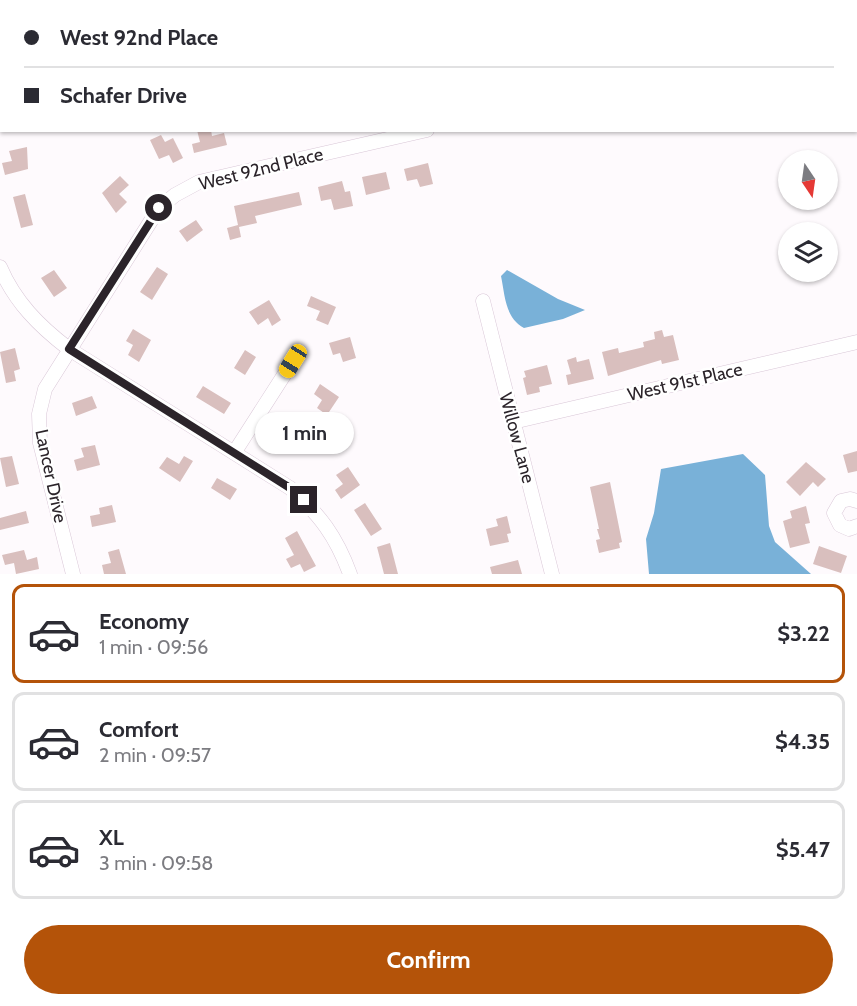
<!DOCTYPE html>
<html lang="en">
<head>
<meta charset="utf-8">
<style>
  :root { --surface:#fff; --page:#f2f2f3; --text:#2b2b33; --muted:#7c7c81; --line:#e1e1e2; --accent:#b45309 }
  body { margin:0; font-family:Cabin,sans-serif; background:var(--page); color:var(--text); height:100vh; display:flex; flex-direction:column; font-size:22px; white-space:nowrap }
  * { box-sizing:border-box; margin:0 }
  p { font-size:20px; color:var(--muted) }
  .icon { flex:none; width:33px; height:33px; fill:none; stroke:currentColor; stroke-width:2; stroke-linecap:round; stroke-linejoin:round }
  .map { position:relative; height:574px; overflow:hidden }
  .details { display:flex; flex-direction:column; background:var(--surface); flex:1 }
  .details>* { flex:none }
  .top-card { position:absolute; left:0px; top:0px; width:858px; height:132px; box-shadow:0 2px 4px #0004; display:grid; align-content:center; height:132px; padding:0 24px; background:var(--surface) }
  .needle { width:39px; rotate:167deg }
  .fabs { position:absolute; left:778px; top:150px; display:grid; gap:12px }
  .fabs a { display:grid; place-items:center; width:60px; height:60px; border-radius:50%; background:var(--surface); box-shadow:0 2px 4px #0004; font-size:30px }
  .end { position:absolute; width:27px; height:27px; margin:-14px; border:8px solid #2b242a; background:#fff; box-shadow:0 0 0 3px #fff }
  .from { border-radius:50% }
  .bubble { position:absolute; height:42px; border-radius:21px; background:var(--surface); box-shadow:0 2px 4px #0004; font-size:20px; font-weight:700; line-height:42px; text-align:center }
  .car { position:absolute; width:18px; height:36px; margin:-18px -9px; border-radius:8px; box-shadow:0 0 4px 2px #0007; background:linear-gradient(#f5c518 24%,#345 0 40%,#f5c518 0 76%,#345 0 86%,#f5c518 0) }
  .top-card b { display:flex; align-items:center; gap:21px; height:57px; font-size:22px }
  .top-card b+b { border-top:2px solid var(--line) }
  .top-card i { width:15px; height:15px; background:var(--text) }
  ul { padding:10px 0 0; list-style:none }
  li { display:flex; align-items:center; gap:18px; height:99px; margin:0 12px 9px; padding:0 12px; border:3px solid var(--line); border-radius:12px }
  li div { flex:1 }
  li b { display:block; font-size:22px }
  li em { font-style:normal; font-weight:700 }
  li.current { border-color:var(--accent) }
  li>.icon { width:54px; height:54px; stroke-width:1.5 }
  .cta { display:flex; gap:12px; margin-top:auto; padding:12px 24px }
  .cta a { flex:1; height:69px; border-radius:36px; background:var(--accent); color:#fff; font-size:24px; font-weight:700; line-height:69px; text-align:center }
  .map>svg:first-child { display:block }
  .water { fill:#79b1d8 }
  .building { fill:#d9bfbe }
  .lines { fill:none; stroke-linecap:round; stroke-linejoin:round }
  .minor-casing { stroke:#d9c7d7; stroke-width:15 }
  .minor { stroke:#fff; stroke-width:14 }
  .route { stroke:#2b242a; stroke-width:8 }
  .labels { text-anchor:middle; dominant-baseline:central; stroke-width:5; stroke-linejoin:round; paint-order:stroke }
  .street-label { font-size:18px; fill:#2b242a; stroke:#fff }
</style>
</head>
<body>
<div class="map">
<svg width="857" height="574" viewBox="0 0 857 574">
  <rect width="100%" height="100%" fill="#fefafd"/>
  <path class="water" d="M507 270 558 299 585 310 563 319 524 328C505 318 505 295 501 276Z
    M743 454 765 475 769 526 775 542 811 574H649L646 539 654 513 661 469Z"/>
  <path class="building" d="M197 130H211L212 136 224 133 227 145 194 153 192 144 200 142Z
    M161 135 165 142 173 138 183 158 173 163 169 155 159 159 150 140Z
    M27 147 28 169 5 175 2 163 12 161 9 151Z
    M428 163 433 184 420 187 417 179 407 181 404 169Z
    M386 172 390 189 366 195 362 177Z
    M120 176 129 185 119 194 127 202 116 213 102 193Z
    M342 181 345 192 350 191 353 206 334 210 331 199 321 201 318 187Z
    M299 192 302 205 255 216 257 223 239 227 241 237 230 240 227 228 238 225 234 206Z
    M25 194 33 225 21 228 13 197Z
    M196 220 203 230 187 242 179 231Z
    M157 267 168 274 152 300 140 292Z
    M54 270 67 288 54 297 41 278Z
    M311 296 336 307 328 325 316 320 320 311 307 306Z
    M269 300 281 320 272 326 268 318 258 325 249 312Z
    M133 329 151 340 139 362 128 355 133 345 126 341Z
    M662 330 664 337 673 335 679 360 662 364 661 360 608 376 602 352 618 348 619 353 644 347 643 342 655 339 654 332Z
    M350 337 356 358 343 362 340 353 333 355 329 343Z
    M15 348 20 369 14 371 16 381 6 383 0 352Z
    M245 350 256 357 245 375 234 368Z
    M576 357 577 362 589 359 594 379 568 385 566 375 571 374 567 360Z
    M547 365 552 384 539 387 540 392 527 395 523 378 526 377 524 371Z
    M320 384 339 397 327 415 317 408 322 400 314 394Z
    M203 386 231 403 224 414 196 397Z
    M92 396 97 408 76 416 72 403Z
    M291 421 304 429 292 450 279 442Z
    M95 445 100 465 77 471 74 460 84 457 81 448Z
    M857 451V471L848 473 843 455Z
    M12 456 19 484 6 487 0 458Z
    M184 456 193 461 180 482 159 468 167 457 179 464Z
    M806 462 826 479 818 487 813 482 800 496 786 482Z
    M348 467 360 485 341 499 335 490 343 484 336 475Z
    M217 478 237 489 230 500 211 488Z
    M610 482 622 542 619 543 620 548 599 553 596 540 600 539 597 529H599L590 487Z
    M365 503 382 529 371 536 354 510Z
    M112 505 116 522 92 527 90 516 100 514 99 508Z
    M806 506 810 523 805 524 810 543 790 548 783 521 792 518 790 511Z
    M26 511 29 523 0 530V518Z
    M507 516 511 533 507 534 509 542 490 546 486 529 498 526 496 519Z
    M297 531 316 566 304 572 300 564 291 568 286 559 294 555 285 538Z
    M390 543 398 574H384L377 547Z
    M819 546 847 556 841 573 813 564Z
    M119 549 126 574H104L102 565 111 563 108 552Z
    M24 550 27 560 37 557 39 569 16 574 14 563 5 565 2 555Z
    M518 560 522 574H492L490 567Z"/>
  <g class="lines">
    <defs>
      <path id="minor" d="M91 2 98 0
        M0 22H2
        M0 267C15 302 39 326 69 349L290 488C320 515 336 536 350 574
        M483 301 552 574
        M513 422 857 342
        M234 453 293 361
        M857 501 850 499 841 501 834 513 840 525 849 529 857 526
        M73 574 40 443 39 414 45 389 159 208 175 195 199 182 427 130"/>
    </defs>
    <use href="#minor" class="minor-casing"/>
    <use href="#minor" class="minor"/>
  </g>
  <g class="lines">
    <path class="route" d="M159 208 69 349 290 488 304 500"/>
  </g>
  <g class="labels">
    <g class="street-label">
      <text transform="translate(261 169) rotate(-14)">West 92nd Place</text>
      <text transform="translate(685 382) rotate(-13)">West 91st Place</text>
      <text transform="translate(517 438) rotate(75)">Willow Lane</text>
      <text transform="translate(51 476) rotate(78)">Lancer Drive</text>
    </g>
  </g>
</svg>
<div class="fabs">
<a><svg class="needle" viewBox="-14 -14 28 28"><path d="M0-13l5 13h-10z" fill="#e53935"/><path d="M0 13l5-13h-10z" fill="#7c7c81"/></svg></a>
<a><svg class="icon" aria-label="layers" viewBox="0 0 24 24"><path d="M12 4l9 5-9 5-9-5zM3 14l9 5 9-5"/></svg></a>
</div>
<i class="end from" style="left:159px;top:208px"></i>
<i class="end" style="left:304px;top:500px"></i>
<div class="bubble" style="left:255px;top:412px;width:99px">1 min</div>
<i class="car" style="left:293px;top:361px;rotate:212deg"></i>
<div class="top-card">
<b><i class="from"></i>West 92nd Place</b>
<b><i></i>Schafer Drive</b>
</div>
</div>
<section class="details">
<ul>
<li class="current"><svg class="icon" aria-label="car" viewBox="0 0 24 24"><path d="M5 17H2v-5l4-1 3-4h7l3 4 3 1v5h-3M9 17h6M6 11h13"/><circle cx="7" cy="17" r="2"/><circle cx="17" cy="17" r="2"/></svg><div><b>Economy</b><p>1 min · 09:56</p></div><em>$3.22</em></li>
<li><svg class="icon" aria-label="car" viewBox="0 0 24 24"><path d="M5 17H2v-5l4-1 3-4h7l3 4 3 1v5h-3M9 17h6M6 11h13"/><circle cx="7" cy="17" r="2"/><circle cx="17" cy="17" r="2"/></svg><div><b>Comfort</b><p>2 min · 09:57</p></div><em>$4.35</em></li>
<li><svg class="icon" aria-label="car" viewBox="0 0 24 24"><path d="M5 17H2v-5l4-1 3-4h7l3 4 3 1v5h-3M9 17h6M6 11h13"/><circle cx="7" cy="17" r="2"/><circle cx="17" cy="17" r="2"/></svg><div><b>XL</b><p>3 min · 09:58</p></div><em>$5.47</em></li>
</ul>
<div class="cta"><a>Confirm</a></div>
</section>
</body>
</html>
